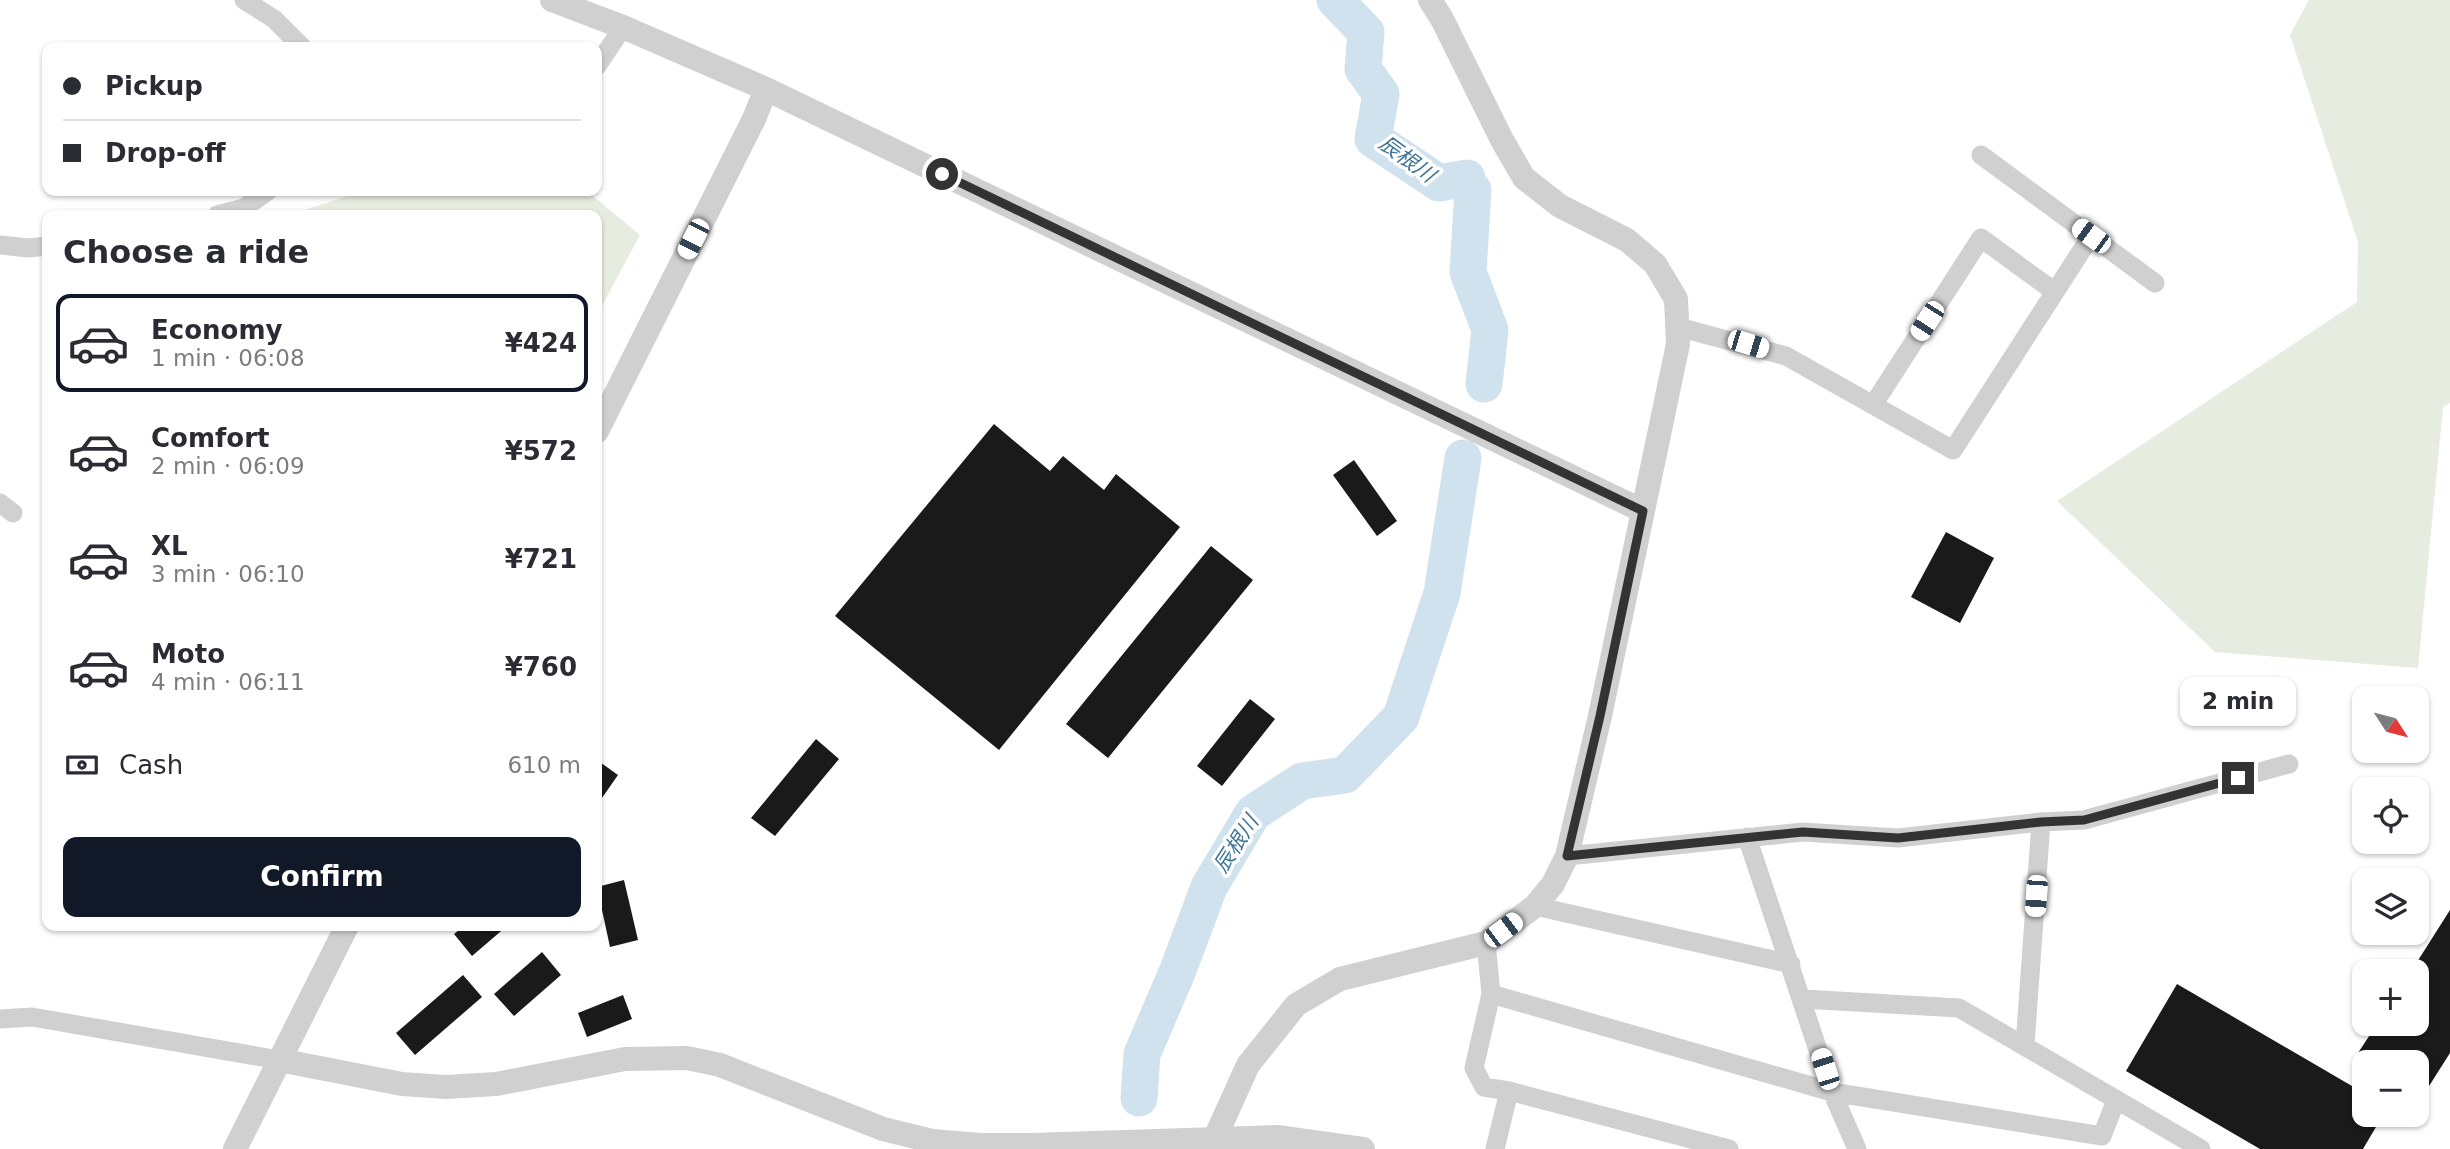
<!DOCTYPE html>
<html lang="en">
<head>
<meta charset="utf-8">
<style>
  :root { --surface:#fff; --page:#f2f2f3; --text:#2b2b33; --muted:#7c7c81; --line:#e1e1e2; --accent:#111827 }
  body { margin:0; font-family:"DejaVu Sans","Noto Sans JP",sans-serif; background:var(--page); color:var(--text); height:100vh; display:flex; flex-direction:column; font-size:26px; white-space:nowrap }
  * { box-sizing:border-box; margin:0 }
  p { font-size:23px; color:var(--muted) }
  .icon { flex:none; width:38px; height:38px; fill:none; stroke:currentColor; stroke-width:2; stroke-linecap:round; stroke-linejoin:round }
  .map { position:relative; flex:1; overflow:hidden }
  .details { position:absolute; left:42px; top:210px; width:560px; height:721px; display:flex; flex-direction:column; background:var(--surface); border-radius:14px; box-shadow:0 2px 5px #0004 }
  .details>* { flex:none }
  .hud { position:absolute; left:42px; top:42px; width:560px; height:154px; border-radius:14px; box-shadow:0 2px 5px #0004; display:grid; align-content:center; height:154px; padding:0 21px; background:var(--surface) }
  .needle { width:46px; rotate:126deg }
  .buttons { position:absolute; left:2352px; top:686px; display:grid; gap:14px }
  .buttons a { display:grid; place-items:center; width:77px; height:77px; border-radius:14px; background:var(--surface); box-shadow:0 2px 5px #0004; font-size:35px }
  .end { position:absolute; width:32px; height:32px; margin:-16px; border:9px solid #333; background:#fff; box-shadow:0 0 0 4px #fff }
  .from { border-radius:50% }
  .bubble { position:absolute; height:49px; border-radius:14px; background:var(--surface); box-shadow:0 2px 5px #0004; font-size:23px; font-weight:600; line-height:49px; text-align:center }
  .car { position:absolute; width:21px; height:42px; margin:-21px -10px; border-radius:9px; box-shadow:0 0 5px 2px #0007; background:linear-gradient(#fff 24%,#345 0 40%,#fff 0 76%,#345 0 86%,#fff 0) }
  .hud b { display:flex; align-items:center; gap:24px; height:66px; font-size:26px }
  .hud b+b { border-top:2px solid var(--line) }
  .hud i { width:18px; height:18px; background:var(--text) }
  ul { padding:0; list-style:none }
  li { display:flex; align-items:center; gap:21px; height:98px; margin:0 14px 10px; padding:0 7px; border:4px solid transparent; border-radius:14px }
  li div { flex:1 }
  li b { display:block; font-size:26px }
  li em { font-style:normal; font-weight:600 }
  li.selected { border-color:var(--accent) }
  li>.icon { width:63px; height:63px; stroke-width:1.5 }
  h2 { padding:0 21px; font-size:32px; line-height:84px }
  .pay { display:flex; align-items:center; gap:18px; height:77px; padding:0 21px; font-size:26px }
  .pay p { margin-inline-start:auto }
  .button { display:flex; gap:14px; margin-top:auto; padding:14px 21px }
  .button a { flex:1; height:80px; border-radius:14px; background:var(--accent); color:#fff; font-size:28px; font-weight:600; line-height:80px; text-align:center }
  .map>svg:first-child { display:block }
  .green { fill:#e6ecdf }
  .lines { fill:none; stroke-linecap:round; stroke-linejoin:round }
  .river { stroke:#cfe2ee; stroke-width:37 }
  .building { fill:#1a1a1a }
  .minor { stroke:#d0d0d0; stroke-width:19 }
  .tertiary { stroke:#d0d0d0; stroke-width:24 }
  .route { stroke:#333; stroke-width:9 }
  .labels { text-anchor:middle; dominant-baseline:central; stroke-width:7; stroke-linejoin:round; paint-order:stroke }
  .water-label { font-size:21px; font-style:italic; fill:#3f7597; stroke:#fff }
</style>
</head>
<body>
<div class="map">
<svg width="2450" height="1149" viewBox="0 0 2450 1149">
  <rect width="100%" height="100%" fill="#fff"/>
  <path class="green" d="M2309 0H2450V403L2443 407 2418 668 2215 652 2057 501 2357 302 2358 242 2290 35Z
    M363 191H587L640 235 597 315V215H289Z"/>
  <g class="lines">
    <path class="river" d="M1335 0 1366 32 1363 69 1381 94 1373 139 1439 183 1467 178
      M1473 190 1468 272 1490 330 1484 384
      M1139 1098 1142 1054 1178 970 1209 887 1253 813 1302 781 1345 775 1401 717 1442 593 1463 458"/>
  </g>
  <path class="building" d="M994 424 1050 471 1063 456 1104 490 1116 474 1180 527 999 750 835 616Z
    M1354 460 1397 521 1377 536 1333 475Z
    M1946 532 1994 558 1960 623 1911 597Z
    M1211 546 1253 580 1108 758 1066 724Z
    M1250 699 1275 719 1222 786 1197 766Z
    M816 739 839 759 775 836 751 818Z
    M597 760 618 775 597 805Z
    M624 880 638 940 610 947 597 887Z
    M2450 910V1053L2417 1105V1062H2372L2358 1053 2377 1024H2417V962Z
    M464 926H507L472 956 454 934Z
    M542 952 561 975 514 1016 494 994Z
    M463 975 482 997 415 1055 396 1033Z
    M2177 984 2364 1093V1115H2383L2363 1149H2260L2126 1071Z
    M623 995 632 1019 587 1037 578 1013Z"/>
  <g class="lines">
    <path class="minor" d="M244 0 274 19 302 47
      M597 66 623 27
      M1981 155 2155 283
      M217 215 244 208 268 191
      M0 245 29 248 47 246
      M1678 327 1786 356 1953 450 2091 236
      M1873 405 1981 238 2055 292
      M0 503 13 513
      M1747 837 1832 1092 1857 1149
      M1567 856 1803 832 1898 838 2041 822 2084 820 2289 764
      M1535 906 1791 964
      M1486 943 1491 994 1474 1068 1484 1087 1509 1091 1729 1149
      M1491 994 1832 1092 2102 1136 2116 1100
      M1803 999 1959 1008 2201 1149
      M0 1019 32 1017 279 1060
      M2025 1045 2041 822
      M1495 1149 1509 1091"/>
    <path class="tertiary" d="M552 0 623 27 766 89 754 119 597 431
      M766 89 1643 511
      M279 1060 402 1084 446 1087 496 1084 625 1059 687 1058 720 1065 883 1129 932 1141 981 1145H1031L1277 1137 1363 1149
      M235 1149 347 926
      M1200 1149 1215 1138 1248 1065 1296 1005 1340 979 1486 943 1535 906 1553 884 1567 856 1600 716 1678 344 1676 299 1655 264 1627 240 1560 206 1524 178 1502 140 1442 19 1430 0"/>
  </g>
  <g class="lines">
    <path class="route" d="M942 174 1643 511 1600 716 1567 856 1803 832 1898 838 2041 822 2084 820 2238 778"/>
  </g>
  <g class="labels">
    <g class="water-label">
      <text transform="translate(1407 159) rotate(36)">辰根川</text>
      <text transform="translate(1236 844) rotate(-57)">辰根川</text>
    </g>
  </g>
</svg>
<div class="buttons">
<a><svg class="needle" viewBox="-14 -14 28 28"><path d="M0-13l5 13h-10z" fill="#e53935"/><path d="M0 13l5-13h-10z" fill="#7c7c81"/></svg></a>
<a><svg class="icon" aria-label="locate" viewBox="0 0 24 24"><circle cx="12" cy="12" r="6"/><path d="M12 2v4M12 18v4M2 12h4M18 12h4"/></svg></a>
<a><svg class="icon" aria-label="layers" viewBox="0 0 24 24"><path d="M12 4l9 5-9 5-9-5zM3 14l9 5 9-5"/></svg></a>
<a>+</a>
<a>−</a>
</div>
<i class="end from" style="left:942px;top:174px"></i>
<i class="end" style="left:2238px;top:778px"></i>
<div class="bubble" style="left:2180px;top:677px;width:116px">2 min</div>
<i class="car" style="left:2091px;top:236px;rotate:306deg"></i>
<i class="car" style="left:693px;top:239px;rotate:207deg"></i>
<i class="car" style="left:1927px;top:321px;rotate:213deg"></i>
<i class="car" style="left:1748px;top:344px;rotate:107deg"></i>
<i class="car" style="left:2036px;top:896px;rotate:184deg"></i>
<i class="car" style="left:1503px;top:930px;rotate:53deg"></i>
<i class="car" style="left:1825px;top:1069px;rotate:342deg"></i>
<div class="hud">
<b><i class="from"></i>Pickup</b>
<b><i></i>Drop-off</b>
</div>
<section class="details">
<h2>Choose a ride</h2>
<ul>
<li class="selected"><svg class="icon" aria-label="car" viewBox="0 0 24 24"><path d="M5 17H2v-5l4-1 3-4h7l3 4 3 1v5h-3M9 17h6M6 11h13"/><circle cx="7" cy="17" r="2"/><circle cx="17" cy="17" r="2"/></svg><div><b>Economy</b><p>1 min · 06:08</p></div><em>¥424</em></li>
<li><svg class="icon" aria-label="car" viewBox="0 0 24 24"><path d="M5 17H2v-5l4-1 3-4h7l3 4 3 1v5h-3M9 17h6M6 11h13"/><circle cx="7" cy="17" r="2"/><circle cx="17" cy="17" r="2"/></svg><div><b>Comfort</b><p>2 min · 06:09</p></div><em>¥572</em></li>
<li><svg class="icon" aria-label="car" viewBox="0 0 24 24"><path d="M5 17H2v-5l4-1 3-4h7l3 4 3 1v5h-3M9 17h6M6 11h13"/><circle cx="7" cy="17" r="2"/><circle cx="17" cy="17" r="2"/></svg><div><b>XL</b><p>3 min · 06:10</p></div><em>¥721</em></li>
<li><svg class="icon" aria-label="car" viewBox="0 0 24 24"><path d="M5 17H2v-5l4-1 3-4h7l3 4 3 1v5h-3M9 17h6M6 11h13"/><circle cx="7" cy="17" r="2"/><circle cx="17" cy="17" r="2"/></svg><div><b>Moto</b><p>4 min · 06:11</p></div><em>¥760</em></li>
</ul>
<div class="pay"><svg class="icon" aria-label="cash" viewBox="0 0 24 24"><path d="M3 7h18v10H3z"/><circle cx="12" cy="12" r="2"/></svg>Cash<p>610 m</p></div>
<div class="button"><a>Confirm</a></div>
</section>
</div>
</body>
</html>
